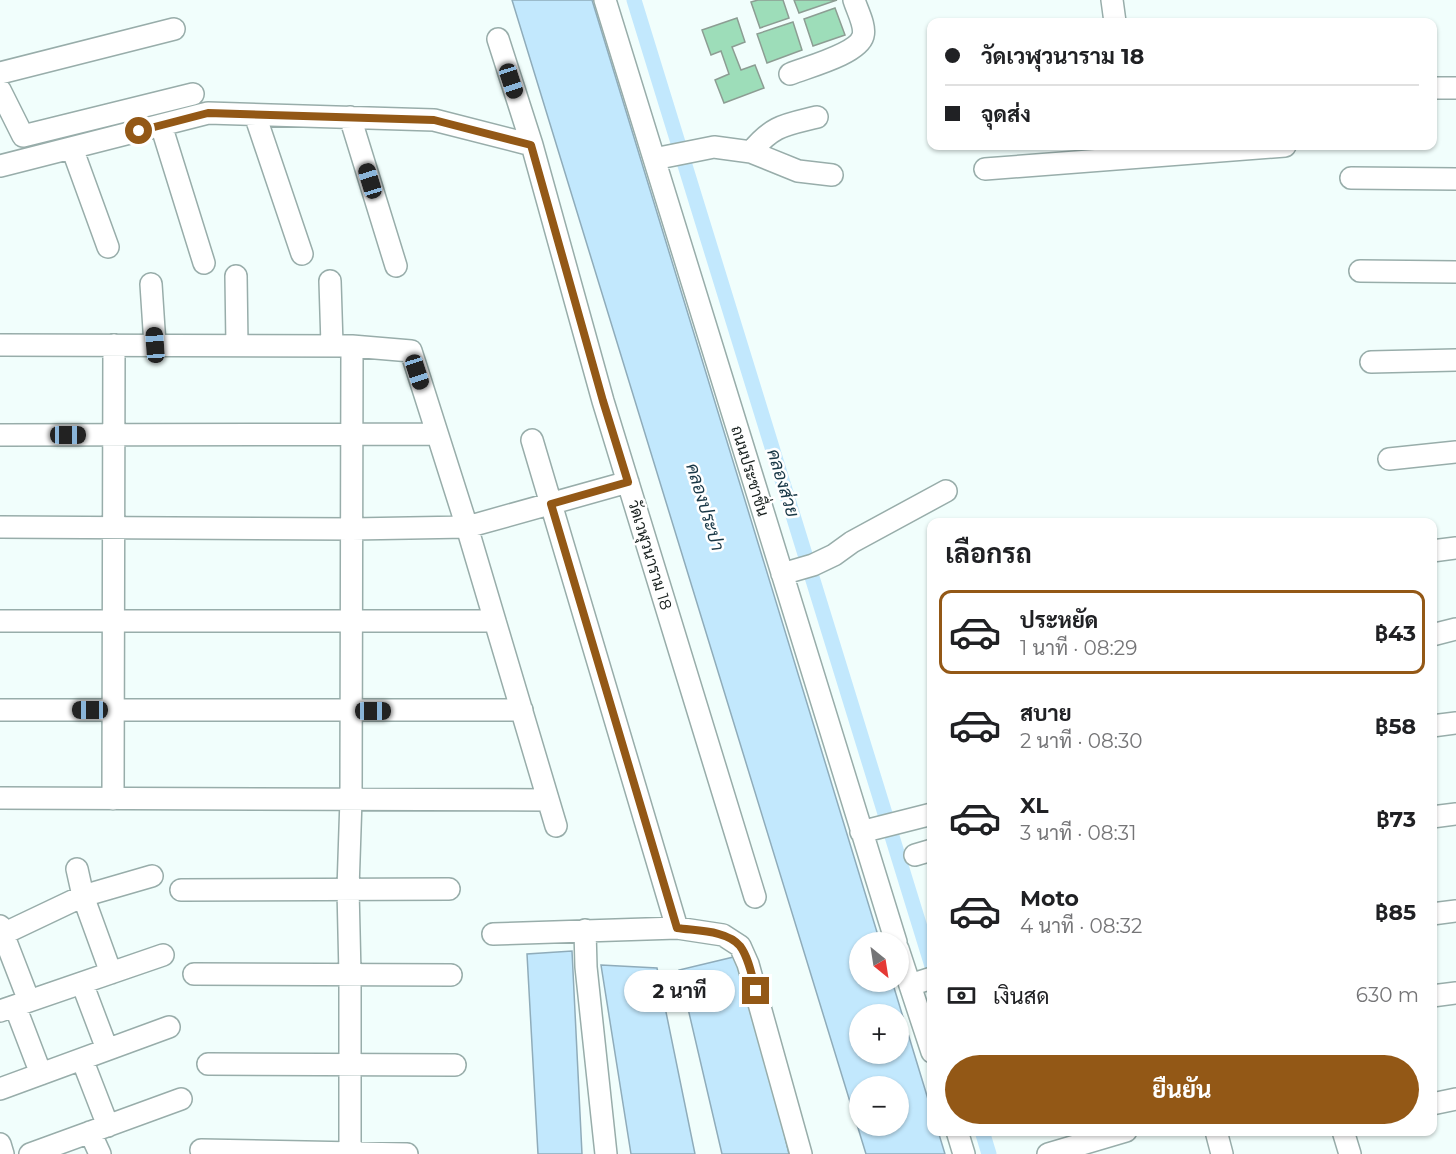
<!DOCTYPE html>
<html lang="th">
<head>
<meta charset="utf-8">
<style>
  :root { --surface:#fff; --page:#f6f6f6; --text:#202124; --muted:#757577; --line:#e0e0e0; --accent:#935816 }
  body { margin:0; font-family:Montserrat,Sarabun,sans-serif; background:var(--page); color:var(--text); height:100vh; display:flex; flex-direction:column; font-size:22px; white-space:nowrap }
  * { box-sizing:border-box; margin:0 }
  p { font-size:20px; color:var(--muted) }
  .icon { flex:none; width:33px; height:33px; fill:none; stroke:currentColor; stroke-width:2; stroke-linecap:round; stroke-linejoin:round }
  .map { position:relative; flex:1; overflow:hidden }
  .panel { position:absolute; left:927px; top:518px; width:510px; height:618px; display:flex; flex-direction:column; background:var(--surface); border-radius:12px; box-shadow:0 2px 4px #0004 }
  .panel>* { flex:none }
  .guide { position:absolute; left:927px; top:18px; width:510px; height:132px; border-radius:12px; box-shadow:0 2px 4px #0004; display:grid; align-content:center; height:132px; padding:0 18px; background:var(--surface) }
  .needle { width:39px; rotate:150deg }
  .controls { position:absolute; left:849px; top:932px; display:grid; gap:12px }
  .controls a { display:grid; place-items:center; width:60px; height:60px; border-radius:50%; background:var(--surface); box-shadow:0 2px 4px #0004; font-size:30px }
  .end { position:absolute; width:27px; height:27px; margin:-14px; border:8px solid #935816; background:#fff; box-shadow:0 0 0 3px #fff }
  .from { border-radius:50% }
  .bubble { position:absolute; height:42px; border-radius:21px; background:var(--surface); box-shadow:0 2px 4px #0004; font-size:20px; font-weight:700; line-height:42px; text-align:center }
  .car { position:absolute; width:18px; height:36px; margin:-18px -9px; border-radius:8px; box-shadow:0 0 4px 2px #0007; background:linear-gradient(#222 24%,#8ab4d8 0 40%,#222 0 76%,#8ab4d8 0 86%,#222 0) }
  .guide b { display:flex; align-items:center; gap:21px; height:57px; font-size:22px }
  .guide b+b { border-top:2px solid var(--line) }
  .guide i { width:15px; height:15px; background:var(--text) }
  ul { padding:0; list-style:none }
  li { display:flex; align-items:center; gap:18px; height:84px; margin:0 12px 9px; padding:0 6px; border:3px solid transparent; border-radius:12px }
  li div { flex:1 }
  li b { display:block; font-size:22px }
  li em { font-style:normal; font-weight:700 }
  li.active { border-color:var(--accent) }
  li>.icon { width:54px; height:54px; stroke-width:1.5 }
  h2 { padding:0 18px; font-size:27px; line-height:72px }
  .pay { display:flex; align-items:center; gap:15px; height:66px; padding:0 18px; font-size:22px }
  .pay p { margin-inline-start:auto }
  .cta { display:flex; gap:12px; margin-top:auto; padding:12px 18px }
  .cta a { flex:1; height:69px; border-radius:36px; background:var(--accent); color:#fff; font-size:24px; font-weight:700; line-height:69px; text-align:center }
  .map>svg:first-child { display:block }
  .water { fill:#c2e8fd; stroke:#8facba; stroke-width:1.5; fill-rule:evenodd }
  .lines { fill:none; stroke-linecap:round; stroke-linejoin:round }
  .canal { stroke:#c2e8fd; stroke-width:15 }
  .building { fill:#9dddb9; stroke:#8c9d93; stroke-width:1.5 }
  .minor-casing { stroke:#98adaa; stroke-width:24 }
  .minor { stroke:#fff; stroke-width:21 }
  .route { stroke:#935816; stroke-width:8 }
  .labels { text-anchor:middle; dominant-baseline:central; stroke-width:5; stroke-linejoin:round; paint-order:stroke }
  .street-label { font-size:16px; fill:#19211f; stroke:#fff }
  .water-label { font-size:18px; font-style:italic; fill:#183746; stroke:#fff }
</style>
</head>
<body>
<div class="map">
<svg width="1456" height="1154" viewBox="0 0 1456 1154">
  <rect width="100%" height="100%" fill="#f1fefc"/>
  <path class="water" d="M512 0H592L880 942H860V981H892L931 1109 932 1131H938L945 1154H866ZM860 1014H898V1053H860ZM860 1086H898V1125H860Z
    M572 951 582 1154H538L527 954Z
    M742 955 789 1154H722L679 970Z
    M601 965 657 968 695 1154H631Z"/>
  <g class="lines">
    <path class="canal" d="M634 0 932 966
      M982 1131 989 1154"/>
  </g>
  <path class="building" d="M758 0H783L789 18 760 28 751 2Z
    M794 0H837L799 13Z
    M835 8 845 35 813 46 804 19Z
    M737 18 745 42 732 47 741 70 755 65 764 88 724 103 715 80 729 74 721 51 711 55 702 30Z
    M793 22 802 50 767 63 757 34Z"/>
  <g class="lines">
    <defs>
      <path id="minor" d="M605 0 896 942
        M1112 0 1115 22
        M498 39 532 145
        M0 73 174 29
        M790 74C807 67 858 54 863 36 866 26 857 10 854 0
        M1432 88H1456
        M0 90 23 136 193 94
        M255 115 302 254
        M350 117 396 266
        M161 125 204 263
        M72 148 108 247
        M751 152C773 125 785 125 817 117
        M654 159 714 147 751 152 798 171 832 175
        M0 166 208 113 434 120 532 145 603 401 755 897
        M985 169 1285 146
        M1351 178 1456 179
        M1360 271 1456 272
        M236 276 237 345
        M330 281 332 345
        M151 284 155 345
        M0 345 352 346 411 351 467 527 556 826
        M1371 362 1456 360
        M0 435 437 434
        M532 440 677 928
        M1389 459 1456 452
        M0 527 352 529 467 527 628 482
        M1432 551 1456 548
        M782 574 813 565 834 555 852 542 946 491
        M0 621H495
        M1432 635 1456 629
        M0 710H522
        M1432 726 1456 723
        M0 798 548 800
        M113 799 114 345
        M1432 817 1456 814
        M861 832 932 814
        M915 855 932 850
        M77 869 83 896 111 973
        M181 890 449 889
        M1432 914 1456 911
        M0 926 29 1001
        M585 930 586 967 606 1154
        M3 934 83 896 152 876
        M493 934 677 928 723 935 740 946 748 964 801 1154
        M898 949 932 1052
        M194 974 451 975
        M82 983 107 1049
        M910 985 932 978
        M1432 996 1456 993
        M15 1006 41 1074
        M0 1011 163 955
        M82 1059 108 1126
        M208 1064 455 1065
        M0 1089 169 1027
        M1432 1104 1456 1099
        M957 1131 964 1154
        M1216 1131 1222 1154
        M1343 1131 1350 1154
        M90 1132 100 1154
        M0 1144 3 1154
        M201 1150 407 1154
        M350 1153V975L348 889 351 799 352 346
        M30 1154 181 1099
        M1048 1154 1126 1131"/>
    </defs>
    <use href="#minor" class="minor-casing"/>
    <use href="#minor" class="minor"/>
  </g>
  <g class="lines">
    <path class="route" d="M139 131 208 113 434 120 531 145 603 401 628 482 551 504 677 928C696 931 727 930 740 946 749 958 752 977 756 991"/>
  </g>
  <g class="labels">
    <g class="street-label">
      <text transform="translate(750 471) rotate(73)">ถนนประชาชื่น</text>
      <text transform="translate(650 555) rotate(73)">วัดเวฬุวนาราม 18</text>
    </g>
    <g class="water-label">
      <text transform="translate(783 483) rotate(73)">คลองส่วย</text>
      <text transform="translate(705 507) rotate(73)">คลองประปา</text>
    </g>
  </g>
</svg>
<div class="controls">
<a><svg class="needle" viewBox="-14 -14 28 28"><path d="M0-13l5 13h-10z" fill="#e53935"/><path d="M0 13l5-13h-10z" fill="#757577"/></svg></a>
<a>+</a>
<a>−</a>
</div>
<i class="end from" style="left:139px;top:131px"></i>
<i class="end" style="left:756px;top:991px"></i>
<div class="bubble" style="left:624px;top:970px;width:111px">2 นาที</div>
<i class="car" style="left:511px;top:81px;rotate:162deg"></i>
<i class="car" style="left:370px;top:181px;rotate:343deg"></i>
<i class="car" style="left:155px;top:345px;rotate:356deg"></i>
<i class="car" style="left:417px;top:372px;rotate:162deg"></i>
<i class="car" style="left:68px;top:435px;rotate:90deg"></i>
<i class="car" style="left:90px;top:710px;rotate:270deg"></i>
<i class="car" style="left:373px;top:711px;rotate:90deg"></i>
<div class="guide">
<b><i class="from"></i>วัดเวฬุวนาราม 18</b>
<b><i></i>จุดส่ง</b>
</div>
<section class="panel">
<h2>เลือกรถ</h2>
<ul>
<li class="active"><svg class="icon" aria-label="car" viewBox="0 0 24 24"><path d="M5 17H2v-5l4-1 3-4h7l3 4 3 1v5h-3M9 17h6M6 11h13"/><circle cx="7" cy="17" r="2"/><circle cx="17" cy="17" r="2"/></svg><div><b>ประหยัด</b><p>1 นาที · 08:29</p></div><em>฿43</em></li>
<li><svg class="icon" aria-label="car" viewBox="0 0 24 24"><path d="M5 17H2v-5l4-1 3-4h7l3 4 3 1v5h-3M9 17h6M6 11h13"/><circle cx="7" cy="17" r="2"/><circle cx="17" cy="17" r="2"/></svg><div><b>สบาย</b><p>2 นาที · 08:30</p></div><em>฿58</em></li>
<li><svg class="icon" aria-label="car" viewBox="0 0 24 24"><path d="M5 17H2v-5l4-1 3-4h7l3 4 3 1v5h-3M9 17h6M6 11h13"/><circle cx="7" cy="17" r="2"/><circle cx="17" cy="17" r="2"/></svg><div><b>XL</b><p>3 นาที · 08:31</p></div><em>฿73</em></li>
<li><svg class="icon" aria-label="car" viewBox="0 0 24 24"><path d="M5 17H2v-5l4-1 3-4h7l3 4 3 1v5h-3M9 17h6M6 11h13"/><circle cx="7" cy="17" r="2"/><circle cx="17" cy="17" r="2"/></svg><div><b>Moto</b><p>4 นาที · 08:32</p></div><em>฿85</em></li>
</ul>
<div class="pay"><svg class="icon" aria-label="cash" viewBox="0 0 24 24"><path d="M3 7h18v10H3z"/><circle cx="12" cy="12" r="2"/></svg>เงินสด<p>630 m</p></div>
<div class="cta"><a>ยืนยัน</a></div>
</section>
</div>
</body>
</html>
